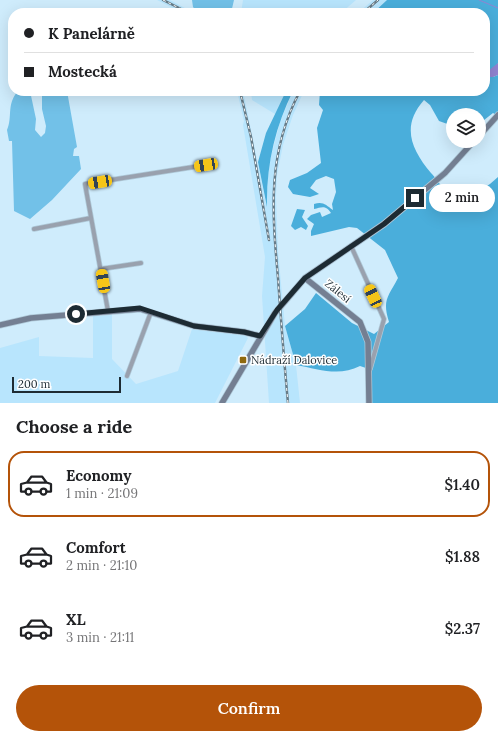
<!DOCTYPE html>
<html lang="en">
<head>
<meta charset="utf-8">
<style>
  :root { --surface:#fff; --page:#f6f6f6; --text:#202124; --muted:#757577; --line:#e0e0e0; --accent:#b45309 }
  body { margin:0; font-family:Lora,serif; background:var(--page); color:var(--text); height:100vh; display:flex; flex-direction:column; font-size:15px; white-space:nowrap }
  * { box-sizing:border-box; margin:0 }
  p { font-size:13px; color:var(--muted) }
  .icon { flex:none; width:22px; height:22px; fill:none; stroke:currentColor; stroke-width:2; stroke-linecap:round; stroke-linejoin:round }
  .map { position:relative; height:403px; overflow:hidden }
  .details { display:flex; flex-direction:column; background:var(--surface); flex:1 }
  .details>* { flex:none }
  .hud { position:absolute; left:8px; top:8px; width:482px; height:88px; border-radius:16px; box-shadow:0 4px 16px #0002; display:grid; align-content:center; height:88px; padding:0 16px; background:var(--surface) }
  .buttons { position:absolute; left:446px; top:108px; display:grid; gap:8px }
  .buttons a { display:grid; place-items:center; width:40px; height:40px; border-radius:50%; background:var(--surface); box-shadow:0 4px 16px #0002; font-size:20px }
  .scale { position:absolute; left:12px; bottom:10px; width:109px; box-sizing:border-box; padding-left:4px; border:2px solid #1d2b33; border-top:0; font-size:11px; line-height:14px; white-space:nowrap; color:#1d2b33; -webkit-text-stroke:3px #fff; paint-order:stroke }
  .end { position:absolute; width:18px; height:18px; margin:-9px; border:5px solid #1d2b33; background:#fff; box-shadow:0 0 0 2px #fff }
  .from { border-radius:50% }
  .bubble { position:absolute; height:28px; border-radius:14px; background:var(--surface); box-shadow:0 4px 16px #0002; font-size:13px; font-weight:600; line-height:28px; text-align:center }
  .car { position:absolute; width:12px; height:24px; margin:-12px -6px; border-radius:5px; box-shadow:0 0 3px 1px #0007; background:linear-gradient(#f5c518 24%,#345 0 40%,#f5c518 0 76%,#345 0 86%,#f5c518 0) }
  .hud b { display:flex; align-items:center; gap:14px; height:38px; font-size:15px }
  .hud b+b { border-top:1px solid var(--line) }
  .hud i { width:10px; height:10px; background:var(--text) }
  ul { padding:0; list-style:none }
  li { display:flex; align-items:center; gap:12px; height:66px; margin:0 8px 6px; padding:0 8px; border:2px solid transparent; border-radius:16px }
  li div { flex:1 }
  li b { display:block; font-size:15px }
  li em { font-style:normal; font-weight:600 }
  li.selected { border-color:var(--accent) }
  li>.icon { width:36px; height:36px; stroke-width:1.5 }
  h2 { padding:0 16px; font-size:18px; line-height:48px }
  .primary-button { display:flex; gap:8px; margin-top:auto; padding:8px 16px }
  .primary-button a { flex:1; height:46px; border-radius:24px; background:var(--accent); color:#fff; font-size:16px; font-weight:600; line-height:46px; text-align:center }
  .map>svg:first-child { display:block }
  .built { fill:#b8e5fd }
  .green { fill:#72c1e8 }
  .forest { fill:#4aaedb }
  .water { fill:#9184d1 }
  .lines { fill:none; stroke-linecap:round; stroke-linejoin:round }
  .stream { stroke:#9184d1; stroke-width:1 }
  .street-casing { stroke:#afc9d8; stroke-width:5.5 }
  .secondary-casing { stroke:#afc9d8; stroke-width:7 }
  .street { stroke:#99a1ae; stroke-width:4 }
  .secondary { stroke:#747f92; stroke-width:5.5 }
  .rail-casing { stroke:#677b87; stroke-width:2.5 }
  .rail { stroke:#fff; stroke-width:1; stroke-dasharray:3; stroke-linecap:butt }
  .route { stroke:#1d2b33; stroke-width:5 }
  .poi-dot { fill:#8f690e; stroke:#fff; stroke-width:1.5 }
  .labels { text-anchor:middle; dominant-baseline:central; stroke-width:3; stroke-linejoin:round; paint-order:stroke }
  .street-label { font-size:11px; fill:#1d2b33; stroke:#fff }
  .poi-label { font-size:11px; fill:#1d2b33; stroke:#fff; text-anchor:start }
</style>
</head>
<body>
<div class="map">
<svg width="498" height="403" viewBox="0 0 498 403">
  <rect width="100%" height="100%" fill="#cfecfc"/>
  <path class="built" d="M157 0H170L194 13H183Z
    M243 0H356L341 13H241Z
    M373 0H387L373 13H358Z
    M237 91H243L266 204 269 164 280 122 293 91H304L293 115 283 145 277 175 276 196 278 251 285 326 296 365 300 403H269L262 296 265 257 243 125 244 121Z
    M251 91H286L275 114 252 100Z
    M112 315V359L136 384 178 371 192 329 245 335 248 338 215 403H0V348L39 337V356L93 358V316Z"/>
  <path class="green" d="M192 0H234L231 13H198L193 7Z
    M18 91H30L36 119 35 130 41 137 45 133 46 126 42 109V91H67L77 147 74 149 73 156H79L81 169 52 200 30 219 14 211 12 141H9L7 130C13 116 6 105 18 91Z"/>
  <path class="forest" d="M387 0H498V63L493 77 498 75V116L493 113 479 124V115H453V126L439 121 430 105 424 100C401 126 411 149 431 173 436 178 441 187 447 191 465 204 485 189 498 177V403H372V370L360 366C339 377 318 369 296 365L285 326 305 309 316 293 352 323 374 334 389 322C382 300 388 297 398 278L385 250 357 228 349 227 311 236V231L314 224 307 219 311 215 320 212 322 217 331 213C326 205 322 207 314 209V204C323 201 326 205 333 210L332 204 336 192 334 179 326 176 316 180 310 188 319 194 310 197 293 194 288 187 290 180 307 173 321 163 317 128 323 110 319 105 320 91H485V13H373Z
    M286 91H293C275 127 266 166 267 207L258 162 266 133Z
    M297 209 305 210 302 217 308 226 306 230 301 227 295 230 291 226Z"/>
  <path class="water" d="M498 63V75L493 77H488V71Z"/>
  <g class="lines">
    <path class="stream" d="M479 0 498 8"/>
    <defs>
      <path id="street" d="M34 229 91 218
        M351 246 384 319 370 369
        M101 269 141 263
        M108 311 85 184 206 165
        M127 376 151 312"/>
      <path id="secondary" d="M479 136 498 115
        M305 278 360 322 368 342 369 403
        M0 325 31 318 140 309 194 326 244 332 260 336
        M222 403 275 313 305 278 384 224 445 173 474 141"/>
    </defs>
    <use href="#street" class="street-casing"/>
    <use href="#secondary" class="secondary-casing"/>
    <use href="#street" class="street"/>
    <use href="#secondary" class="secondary"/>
    <defs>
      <path id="rail" d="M163 0 189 13
        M363 13 378 0
        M240 91 251 137 269 240
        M288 403C284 361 281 320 278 278 272 211 267 153 300 91"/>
    </defs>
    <use href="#rail" class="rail-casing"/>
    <use href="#rail" class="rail"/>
  </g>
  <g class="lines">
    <path class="route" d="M76 314 140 308 194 326 244 332 260 336 277 310 305 278 384 224 415 198"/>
  </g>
  <rect class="poi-dot" x="239" y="356" width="8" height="8" rx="2"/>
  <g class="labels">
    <g class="street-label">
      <text transform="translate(338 291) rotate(39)">Zálesí</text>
    </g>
    <g class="poi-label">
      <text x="251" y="360">Nádraží Dalovice</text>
    </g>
  </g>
</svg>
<div class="buttons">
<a><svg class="icon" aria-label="layers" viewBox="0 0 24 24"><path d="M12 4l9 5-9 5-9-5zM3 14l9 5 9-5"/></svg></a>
</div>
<div class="scale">200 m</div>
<i class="end from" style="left:76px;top:314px"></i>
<i class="end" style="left:415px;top:198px"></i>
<div class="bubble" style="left:429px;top:184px;width:66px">2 min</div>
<i class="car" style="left:206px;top:165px;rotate:261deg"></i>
<i class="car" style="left:100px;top:182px;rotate:261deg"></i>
<i class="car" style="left:103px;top:281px;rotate:350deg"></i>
<i class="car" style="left:373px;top:296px;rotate:335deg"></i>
<div class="hud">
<b><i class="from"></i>K Panelárně</b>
<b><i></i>Mostecká</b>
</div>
</div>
<section class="details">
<h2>Choose a ride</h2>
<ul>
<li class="selected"><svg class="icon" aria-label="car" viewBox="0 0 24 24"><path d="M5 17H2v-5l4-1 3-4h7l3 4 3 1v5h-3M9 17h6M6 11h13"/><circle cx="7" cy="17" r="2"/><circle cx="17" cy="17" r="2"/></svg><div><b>Economy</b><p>1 min · 21:09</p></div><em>$1.40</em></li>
<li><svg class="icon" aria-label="car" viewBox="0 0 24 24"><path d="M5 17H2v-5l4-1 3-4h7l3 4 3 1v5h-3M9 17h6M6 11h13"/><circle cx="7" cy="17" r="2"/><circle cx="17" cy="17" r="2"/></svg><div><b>Comfort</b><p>2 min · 21:10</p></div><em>$1.88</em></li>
<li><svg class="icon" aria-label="car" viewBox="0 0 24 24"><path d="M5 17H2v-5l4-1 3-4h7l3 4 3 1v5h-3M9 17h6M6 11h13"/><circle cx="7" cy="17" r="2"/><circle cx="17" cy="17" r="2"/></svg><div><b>XL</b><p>3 min · 21:11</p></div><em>$2.37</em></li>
</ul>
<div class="primary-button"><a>Confirm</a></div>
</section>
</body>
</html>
